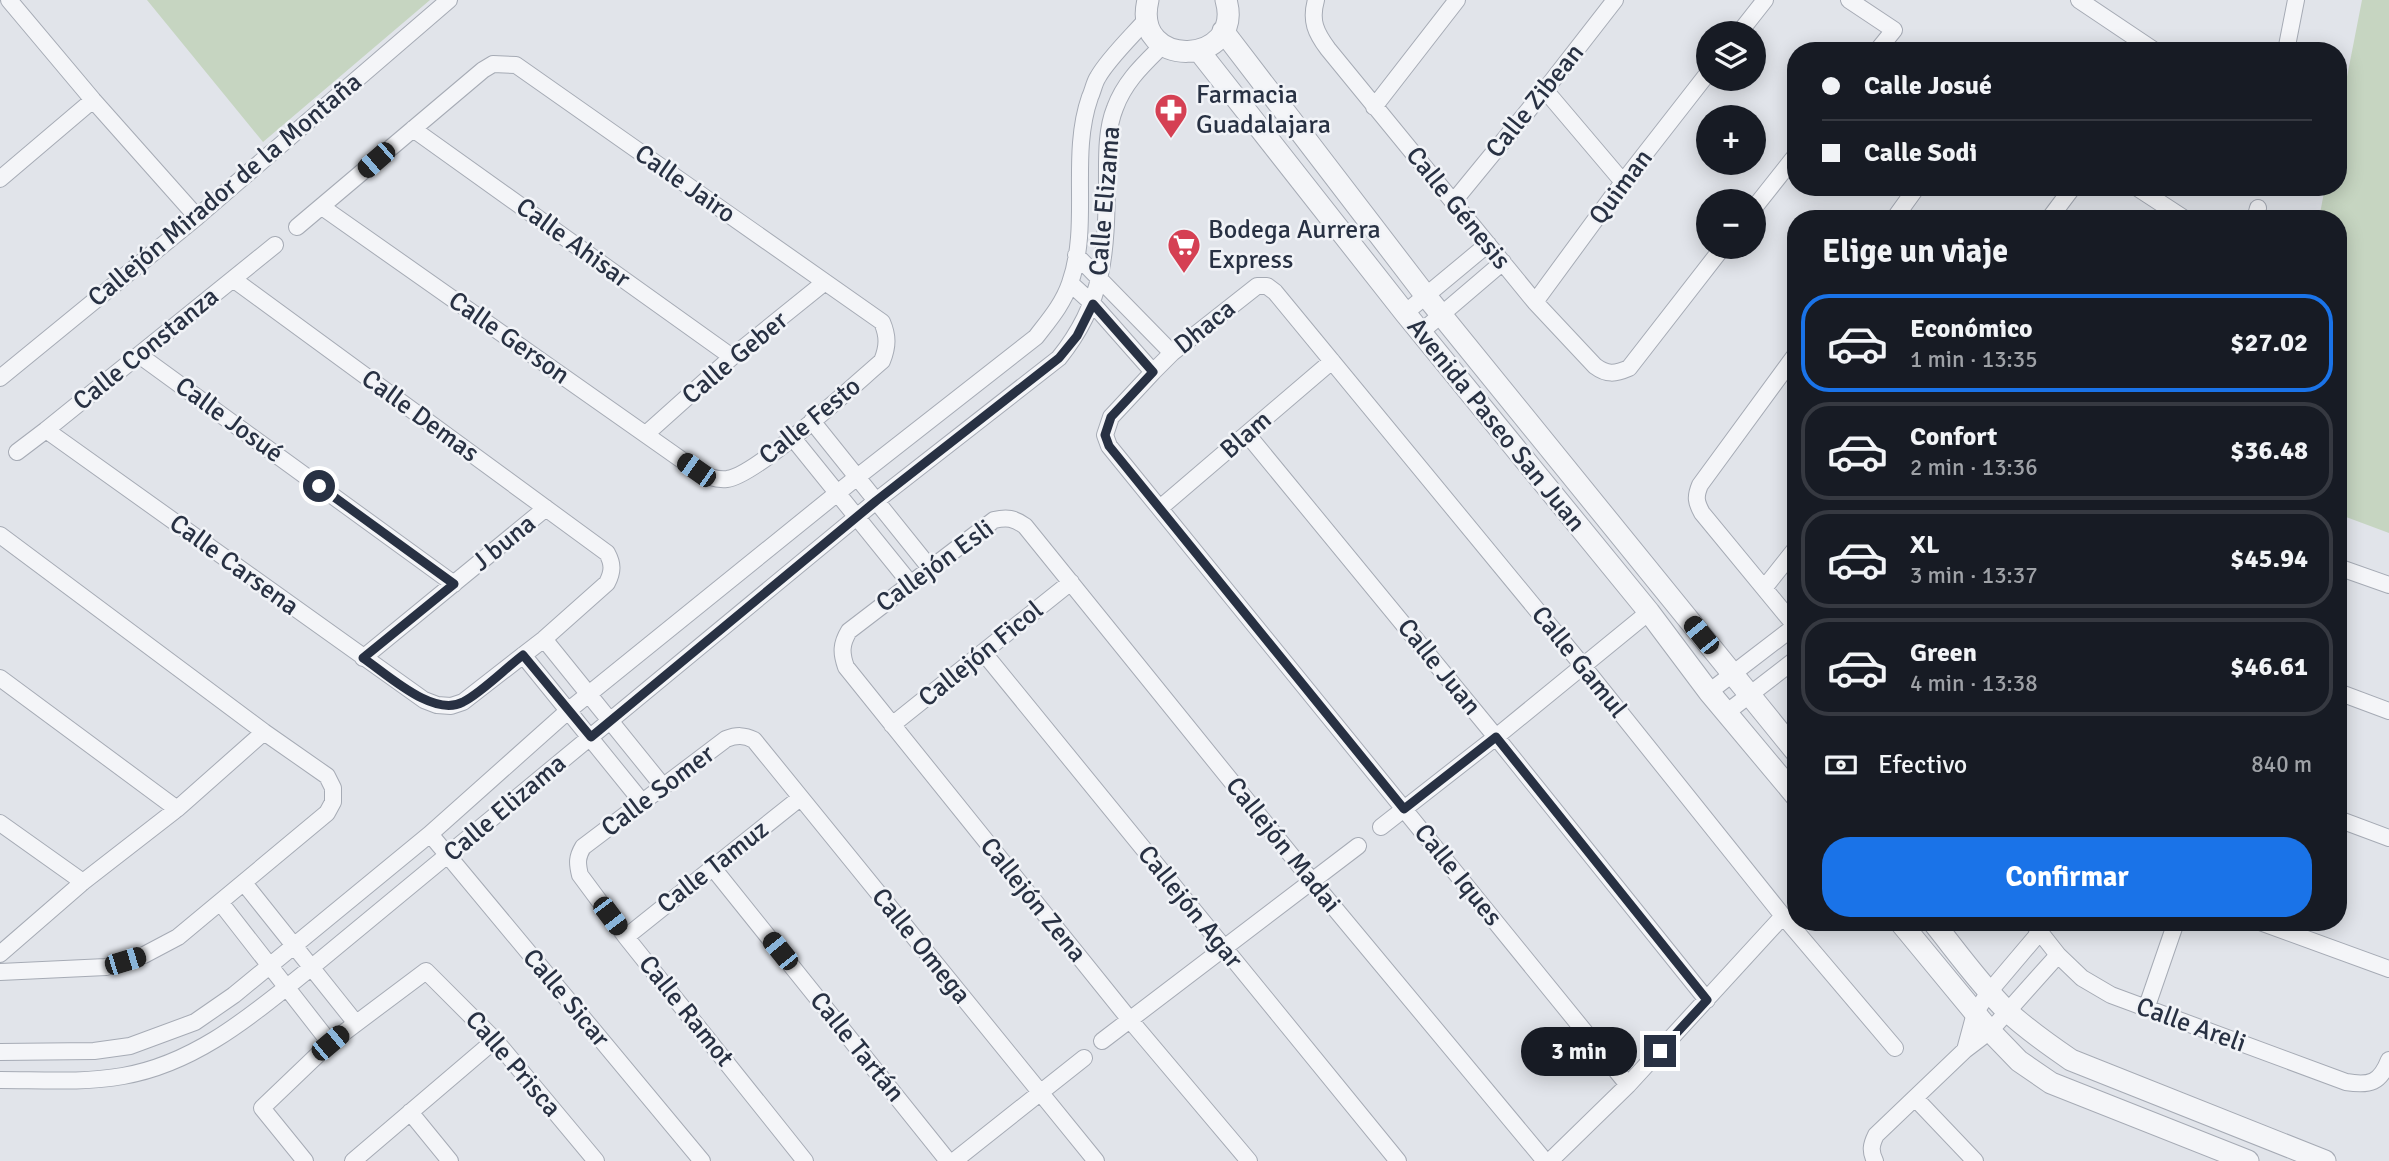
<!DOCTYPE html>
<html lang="es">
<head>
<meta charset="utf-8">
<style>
  :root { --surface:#171b24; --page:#20242c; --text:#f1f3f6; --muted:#9ea1a6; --line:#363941; --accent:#1a73e8 }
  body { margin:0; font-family:Signika,sans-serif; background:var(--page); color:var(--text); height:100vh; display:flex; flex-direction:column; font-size:26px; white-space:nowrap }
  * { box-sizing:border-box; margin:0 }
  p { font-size:23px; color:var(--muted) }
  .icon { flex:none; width:38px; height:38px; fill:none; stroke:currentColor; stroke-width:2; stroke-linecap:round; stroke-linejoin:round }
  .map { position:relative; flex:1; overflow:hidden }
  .details { position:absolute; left:1787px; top:210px; width:560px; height:721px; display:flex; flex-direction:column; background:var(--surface); border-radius:28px; box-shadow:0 4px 18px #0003 }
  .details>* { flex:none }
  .top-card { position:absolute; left:1787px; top:42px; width:560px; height:154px; border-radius:28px; box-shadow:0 4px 18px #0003; display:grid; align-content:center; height:154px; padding:0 35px; background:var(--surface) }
  .buttons { position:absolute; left:1696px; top:21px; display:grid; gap:14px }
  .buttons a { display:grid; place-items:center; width:70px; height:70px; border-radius:50%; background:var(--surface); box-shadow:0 4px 18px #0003; font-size:35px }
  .end { position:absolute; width:32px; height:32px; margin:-16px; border:9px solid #283143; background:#fff; box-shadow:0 0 0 4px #fff }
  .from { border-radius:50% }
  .bubble { position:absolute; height:49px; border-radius:24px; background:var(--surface); box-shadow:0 4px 18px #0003; font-size:23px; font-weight:700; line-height:49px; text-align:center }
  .car { position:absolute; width:21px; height:42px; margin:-21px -10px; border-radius:9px; box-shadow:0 0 5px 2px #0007; background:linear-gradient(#222 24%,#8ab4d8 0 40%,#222 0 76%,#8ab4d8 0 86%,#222 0) }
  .top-card b { display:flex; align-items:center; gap:24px; height:66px; font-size:26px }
  .top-card b+b { border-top:2px solid var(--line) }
  .top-card i { width:18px; height:18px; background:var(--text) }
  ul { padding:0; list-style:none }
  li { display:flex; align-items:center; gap:21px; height:98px; margin:0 14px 10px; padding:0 21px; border:4px solid var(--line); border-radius:28px }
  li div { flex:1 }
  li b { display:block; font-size:26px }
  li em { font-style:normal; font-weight:700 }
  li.active { border-color:var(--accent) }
  li>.icon { width:63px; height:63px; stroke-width:1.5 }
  h2 { padding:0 35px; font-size:32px; line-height:84px }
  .pay { display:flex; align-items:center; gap:18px; height:77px; padding:0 35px; font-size:26px }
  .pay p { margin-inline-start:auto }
  .primary-button { display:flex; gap:14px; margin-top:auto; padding:14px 35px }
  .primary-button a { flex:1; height:80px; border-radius:28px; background:var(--accent); color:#fff; font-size:28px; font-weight:700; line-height:80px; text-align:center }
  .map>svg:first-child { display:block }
  .green { fill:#c6d5c1 }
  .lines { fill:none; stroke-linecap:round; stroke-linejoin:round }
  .minor-casing { stroke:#a6abb5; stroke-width:18 }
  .tertiary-casing { stroke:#a6abb5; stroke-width:23 }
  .minor { stroke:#f4f5f8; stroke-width:16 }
  .tertiary { stroke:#f4f5f8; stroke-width:21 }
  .route { stroke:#283143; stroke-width:9 }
  .labels { text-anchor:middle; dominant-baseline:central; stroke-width:5; stroke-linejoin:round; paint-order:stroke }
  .poi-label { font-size:26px; fill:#283143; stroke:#f1f3f7; text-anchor:start }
  .street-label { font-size:26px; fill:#283143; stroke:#f1f3f7 }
</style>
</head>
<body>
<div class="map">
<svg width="2389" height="1161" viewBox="0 0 2389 1161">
  <rect width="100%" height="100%" fill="#e1e4ea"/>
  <path class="green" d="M147 0H430L263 142Z
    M2362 0H2389V533L2338 514V219H2319L2325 187H2338V123Z"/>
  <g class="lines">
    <defs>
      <path id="minor" d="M9 0 93 100 197 217
        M1316 0C1310 21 1316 33 1328 49L1535 302 1595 366C1607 375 1615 374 1629 368L1723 247
        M1849 0 1894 30 1877 51
        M2079 0 2155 51
        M1739 33 1765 0
        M2286 51 2296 0
        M1545 90 1623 182
        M1374 107 1457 0
        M413 129 732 357
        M0 179 93 100
        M2136 187 2185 219
        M1454 201 1545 90 1615 0
        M1754 208 1796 155
        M1894 219 1917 187
        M2049 219 2073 187
        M2255 219 2258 208
        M297 227 483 70 493 64 516 65 882 322C888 336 888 346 882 361 855 384 756 476 727 479 714 480 707 476 696 470L322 207
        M1076 255 1172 353
        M1070 283 1093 304 1153 372
        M1535 302 1623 182 1708 73
        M1405 313 1488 244
        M1421 332 1503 262
        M1796 354 1700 485C1695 497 1696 502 1702 513L1796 627
        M139 355 454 584
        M0 378 197 217 449 0
        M812 421 930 568
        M46 430 424 700 437 705 451 706 463 702 544 639 607 583C613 571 613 564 607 553L233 279
        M646 434 732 357 825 282
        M1247 434 1496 737 1707 1000
        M792 437 910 583
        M17 452 46 430 275 245
        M1160 508 1332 361
        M0 535 264 732 327 776 333 788V802L327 813 178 937 144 955 106 967 0 972
        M2338 567 2389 585
        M1765 587 1796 548
        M544 639 662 785
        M983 652 1398 1161
        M523 655 642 802
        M363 658 546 508
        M0 678 177 809
        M1709 692 1795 626
        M2338 692 2389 711
        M1726 713 1796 659
        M892 725 1071 582
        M2338 819 2389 838
        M0 823 83 882
        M1381 827 1496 737 1649 612
        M430 834 702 1161
        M713 868 948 1161
        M244 883 355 1022
        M220 902 330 1043
        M2032 922 2058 955 2082 978 2111 995 2346 1082C2370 1086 2380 1083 2389 1060
        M2260 922 2389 969
        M626 937 800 798
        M0 954 83 882 177 809 264 732
        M2146 1009 2176 922
        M1102 1041 1358 846
        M1965 1050 1975 1013 1989 992 2039 933
        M0 1052 94 1051 130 1046 195 1022 234 995 430 834 569 710 856 478 1036 337C1049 320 1063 304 1070 283 1091 224 1069 157 1090 97 1093 91 1094 83 1098 77 1108 59 1132 36 1146 20
        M0 1080C41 1080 83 1083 123 1076 198 1063 254 1013 312 967L876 501 1059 358C1105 301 1106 252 1107 182 1107 158 1106 130 1115 108 1125 81 1143 65 1163 45
        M1628 1085 1109 446 1105 435 1111 417 1153 372 1172 353 1257 286H1267L1275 292 1583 666 1783 916 1895 1048
        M1915 1098 1975 1161
        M410 1112 450 1161
        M305 1161 262 1108 330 1043 426 971 495 1040 596 1161
        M353 1161 495 1040
        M805 1161 626 937 580 875C577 863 577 857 583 847L726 739C737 735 744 735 754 740L1096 1161
        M954 1161 1084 1058
        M1249 1161 1130 1020 846 667C841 653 841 644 849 631L994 520C1007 517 1014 518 1025 526L1312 881 1545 1161
        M1550 1161 1628 1085 1783 916
        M1875 1161C1870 1151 1871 1145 1876 1135L1965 1050 1990 1031 2058 955"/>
      <path id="tertiary" d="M1148 0C1131 71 1245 66 1226 0
        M1223 31 1426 296 1796 752
        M1199 51 1405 313 1649 612 1709 692 1796 796
        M1900 922 1990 1031 2019 1061 2051 1083 2248 1161
        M1933 922C1957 952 1979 983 2006 1010 2026 1029 2049 1045 2071 1060L2325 1161"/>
    </defs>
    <use href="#minor" class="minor-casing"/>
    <use href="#tertiary" class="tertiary-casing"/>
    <use href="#minor" class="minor"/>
    <use href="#tertiary" class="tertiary"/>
  </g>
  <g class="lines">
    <path class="route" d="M319 486 454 584 363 658C387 674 433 718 463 702 480 694 507 667 523 655L591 737 876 501 1059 358 1077 336 1093 304 1153 372 1111 417 1105 435 1109 446 1404 809 1496 737 1707 1000 1660 1051"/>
  </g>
  <defs>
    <symbol id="pharmacy-pin" viewBox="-11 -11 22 30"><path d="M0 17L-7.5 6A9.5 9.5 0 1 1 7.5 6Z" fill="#d54053" stroke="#f1f3f7"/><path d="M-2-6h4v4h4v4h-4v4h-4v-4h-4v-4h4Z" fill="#fff"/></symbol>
    <symbol id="supermarket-pin" viewBox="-11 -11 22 30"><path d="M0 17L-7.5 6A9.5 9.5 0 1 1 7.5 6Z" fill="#d54053" stroke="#f1f3f7"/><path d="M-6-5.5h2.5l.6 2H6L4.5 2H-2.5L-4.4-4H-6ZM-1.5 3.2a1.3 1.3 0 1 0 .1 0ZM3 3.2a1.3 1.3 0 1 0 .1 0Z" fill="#fff"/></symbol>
  </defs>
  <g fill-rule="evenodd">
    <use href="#pharmacy-pin" x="1152" y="91" width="38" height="52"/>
    <use href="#supermarket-pin" x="1165" y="226" width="38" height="52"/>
  </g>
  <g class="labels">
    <g class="poi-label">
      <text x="1196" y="95">Farmacia<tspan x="1196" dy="30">Guadalajara</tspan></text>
      <text x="1208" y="230">Bodega Aurrera<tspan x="1208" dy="30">Express</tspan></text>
    </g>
    <g class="street-label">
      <text transform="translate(1535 101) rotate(-51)">Calle Zibean</text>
      <text transform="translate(685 184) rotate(35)">Calle Jairo</text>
      <text transform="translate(1621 187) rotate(-53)">Quiman</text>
      <text transform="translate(225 190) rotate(-40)">Callejón Mirador de la Montaña</text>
      <text transform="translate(1105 201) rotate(-85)">Calle Elizama</text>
      <text transform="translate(1458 208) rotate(51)">Calle Génesis</text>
      <text transform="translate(573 243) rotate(36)">Calle Ahisar</text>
      <text transform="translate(1205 327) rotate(-39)">Dhaca</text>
      <text transform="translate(509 338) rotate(35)">Calle Gerson</text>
      <text transform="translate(146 349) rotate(-39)">Calle Constanza</text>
      <text transform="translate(735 358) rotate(-40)">Calle Geber</text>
      <text transform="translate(420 416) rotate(36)">Calle Demas</text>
      <text transform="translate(229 420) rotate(36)">Calle Josué</text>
      <text transform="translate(810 421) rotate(-39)">Calle Festo</text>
      <text transform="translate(1496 425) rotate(51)">Avenida Paseo San Juan</text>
      <text transform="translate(1246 435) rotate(-41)">Blam</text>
      <text transform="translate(504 543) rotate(-39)">J buna</text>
      <text transform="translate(234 565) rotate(36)">Calle Carsena</text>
      <text transform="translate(935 566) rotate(-36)">Callejón Esli</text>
      <text transform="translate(981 654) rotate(-39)">Callejón Ficol</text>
      <text transform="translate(1579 662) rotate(51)">Calle Gamul</text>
      <text transform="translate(1439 667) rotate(51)">Calle Juan</text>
      <text transform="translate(658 791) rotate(-37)">Calle Somer</text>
      <text transform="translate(505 808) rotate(-40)">Calle Elizama</text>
      <text transform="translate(1283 845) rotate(51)">Callejón Madai</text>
      <text transform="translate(713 867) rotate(-38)">Calle Tamuz</text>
      <text transform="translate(1458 875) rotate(51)">Calle Iques</text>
      <text transform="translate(1033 900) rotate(51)">Callejón Zena</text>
      <text transform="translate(1190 907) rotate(51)">Callejón Agar</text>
      <text transform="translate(921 946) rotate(51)">Calle Omega</text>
      <text transform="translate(566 998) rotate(50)">Calle Sicar</text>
      <text transform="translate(686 1011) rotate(51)">Calle Ramot</text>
      <text transform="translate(2191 1025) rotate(20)">Calle Areli</text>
      <text transform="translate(857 1047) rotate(51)">Calle Tartán</text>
      <text transform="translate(513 1064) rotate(49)">Calle Prisca</text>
    </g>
  </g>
</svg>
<div class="buttons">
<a><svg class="icon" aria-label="layers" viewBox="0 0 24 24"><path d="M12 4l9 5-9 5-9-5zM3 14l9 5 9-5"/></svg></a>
<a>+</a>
<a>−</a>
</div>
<i class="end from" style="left:319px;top:486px"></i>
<i class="end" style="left:1660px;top:1051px"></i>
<div class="bubble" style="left:1521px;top:1027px;width:116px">3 min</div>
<i class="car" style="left:376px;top:160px;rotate:229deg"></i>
<i class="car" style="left:696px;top:470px;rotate:305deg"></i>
<i class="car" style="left:1701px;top:635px;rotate:321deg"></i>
<i class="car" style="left:610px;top:916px;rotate:143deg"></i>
<i class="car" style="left:780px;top:951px;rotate:321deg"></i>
<i class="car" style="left:125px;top:961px;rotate:73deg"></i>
<i class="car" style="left:330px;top:1043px;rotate:50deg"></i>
<div class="top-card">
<b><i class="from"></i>Calle Josué</b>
<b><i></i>Calle Sodi</b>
</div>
<section class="details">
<h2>Elige un viaje</h2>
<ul>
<li class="active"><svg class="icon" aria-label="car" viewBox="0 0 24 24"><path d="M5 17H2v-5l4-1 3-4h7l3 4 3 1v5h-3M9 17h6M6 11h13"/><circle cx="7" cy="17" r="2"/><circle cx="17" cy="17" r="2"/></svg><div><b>Económico</b><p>1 min · 13:35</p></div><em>$27.02</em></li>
<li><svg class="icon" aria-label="car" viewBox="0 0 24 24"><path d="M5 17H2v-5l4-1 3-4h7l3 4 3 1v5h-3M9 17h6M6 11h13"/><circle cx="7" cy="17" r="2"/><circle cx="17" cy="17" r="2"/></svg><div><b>Confort</b><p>2 min · 13:36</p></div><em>$36.48</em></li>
<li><svg class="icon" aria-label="car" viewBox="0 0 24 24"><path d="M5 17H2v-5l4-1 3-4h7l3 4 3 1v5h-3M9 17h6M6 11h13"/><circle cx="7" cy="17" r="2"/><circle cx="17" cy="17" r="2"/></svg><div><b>XL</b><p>3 min · 13:37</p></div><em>$45.94</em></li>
<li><svg class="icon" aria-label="car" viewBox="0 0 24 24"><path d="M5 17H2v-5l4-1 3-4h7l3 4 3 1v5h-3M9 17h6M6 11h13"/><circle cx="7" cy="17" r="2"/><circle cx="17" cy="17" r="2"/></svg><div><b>Green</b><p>4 min · 13:38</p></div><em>$46.61</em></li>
</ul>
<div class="pay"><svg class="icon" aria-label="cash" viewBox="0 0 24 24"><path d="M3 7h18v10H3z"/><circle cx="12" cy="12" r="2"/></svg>Efectivo<p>840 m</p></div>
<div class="primary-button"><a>Confirmar</a></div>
</section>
</div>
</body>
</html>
